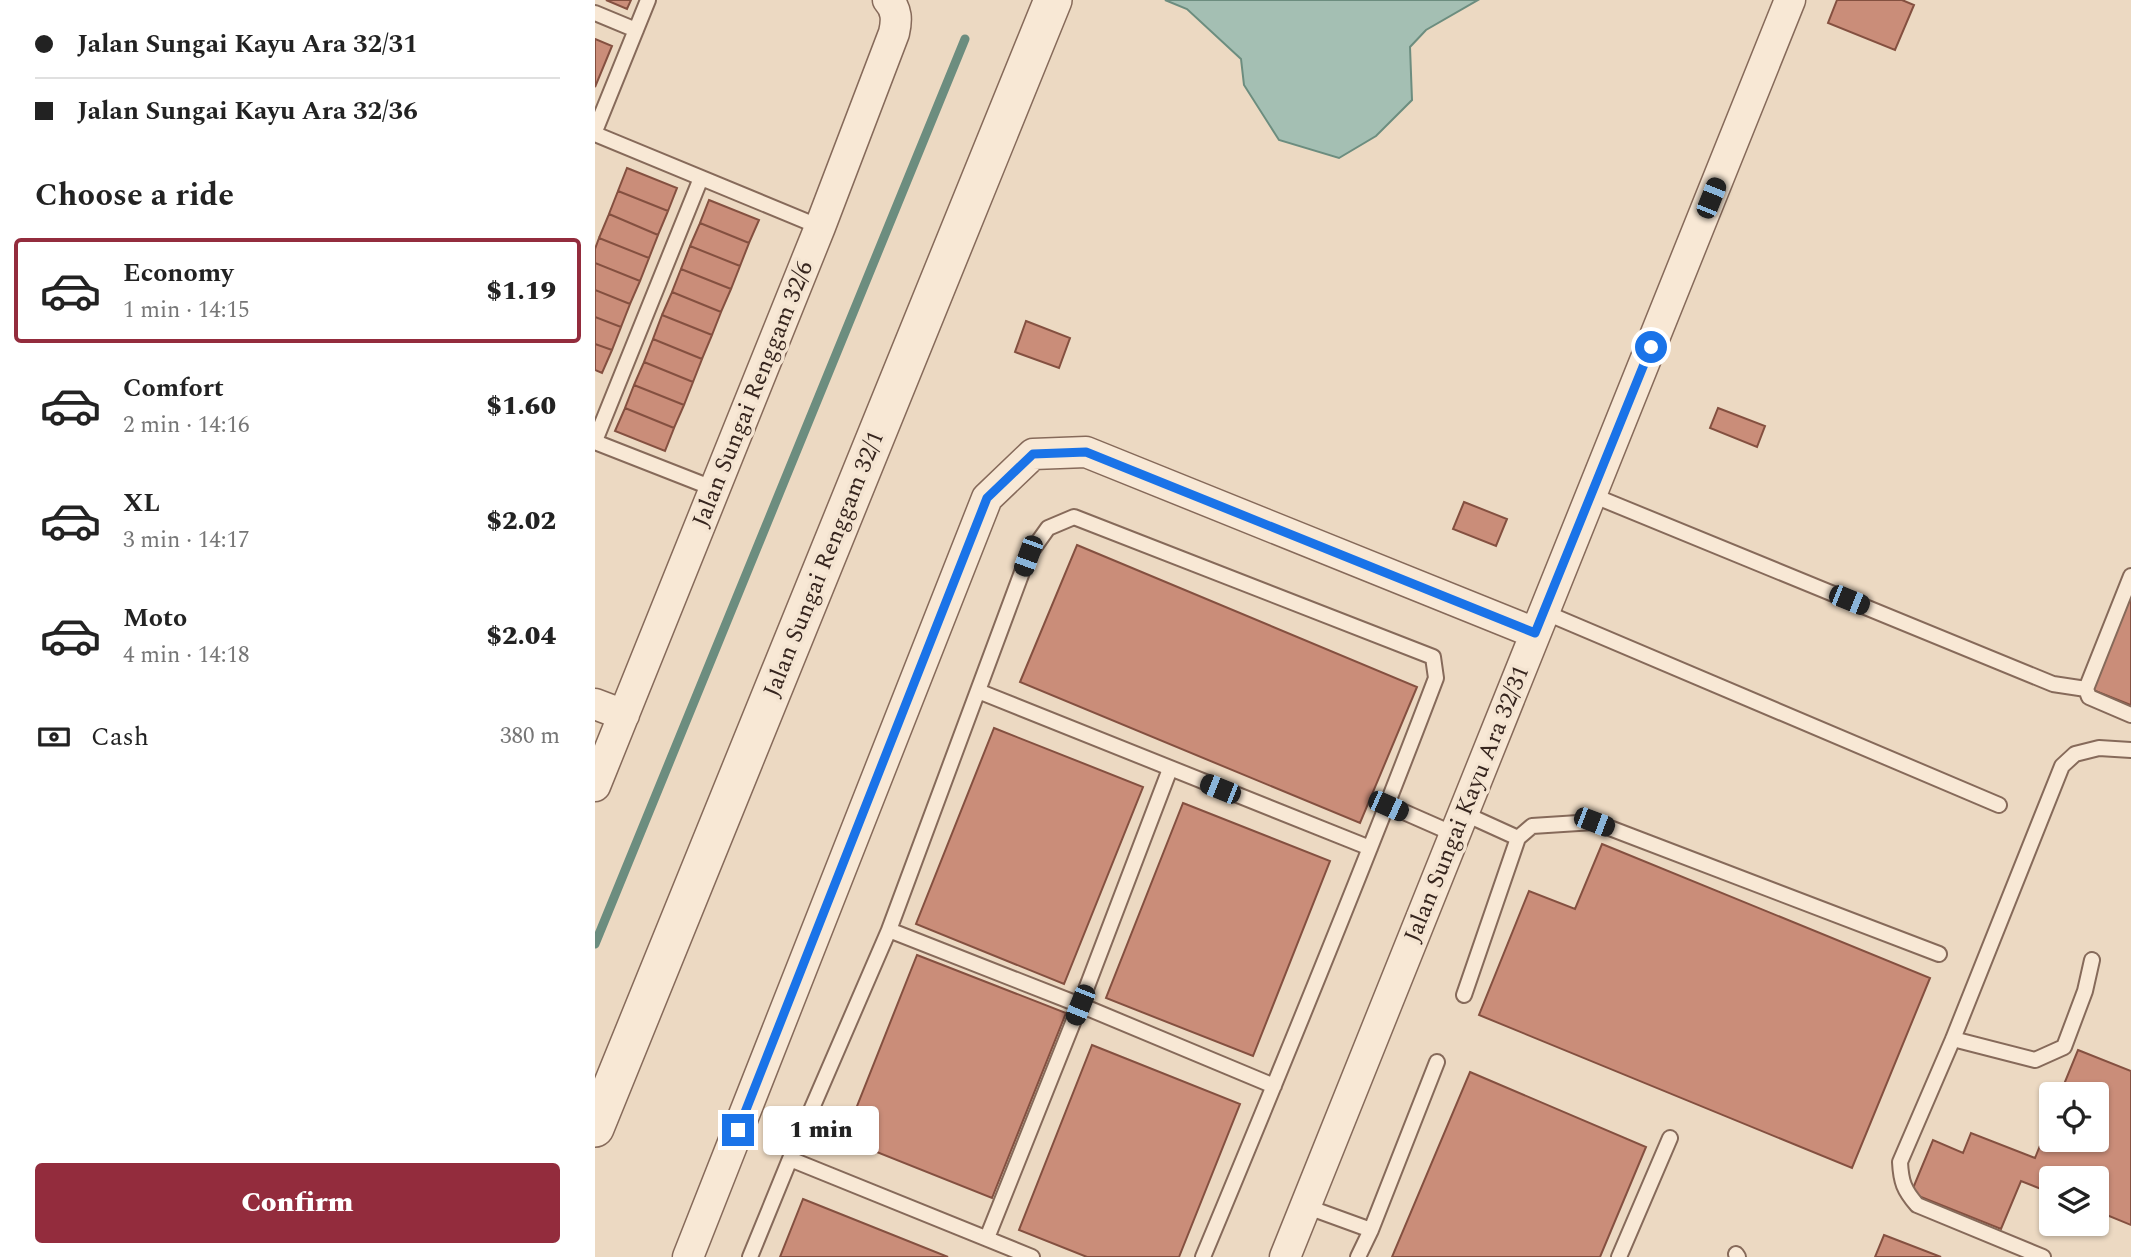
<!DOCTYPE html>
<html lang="en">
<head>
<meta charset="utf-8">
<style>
  :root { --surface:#fff; --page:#f2f2f2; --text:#222; --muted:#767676; --line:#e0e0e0; --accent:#932c3d }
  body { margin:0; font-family:Spectral,serif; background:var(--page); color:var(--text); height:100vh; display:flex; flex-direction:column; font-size:26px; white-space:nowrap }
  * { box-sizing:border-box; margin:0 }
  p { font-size:23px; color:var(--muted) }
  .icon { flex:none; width:38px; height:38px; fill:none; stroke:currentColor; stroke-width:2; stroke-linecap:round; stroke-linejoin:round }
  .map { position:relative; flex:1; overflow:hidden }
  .drawer { display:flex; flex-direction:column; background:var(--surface); width:595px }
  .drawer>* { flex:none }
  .banner { display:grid; align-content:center; height:154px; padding:0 35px; background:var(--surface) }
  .fabs { position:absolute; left:1444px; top:1082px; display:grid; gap:14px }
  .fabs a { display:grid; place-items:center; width:70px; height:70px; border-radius:7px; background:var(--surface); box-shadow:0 2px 5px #0004; font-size:35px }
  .end { position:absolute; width:32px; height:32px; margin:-16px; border:9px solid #1a73e8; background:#fff; box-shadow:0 0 0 4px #fff }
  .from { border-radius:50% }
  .bubble { position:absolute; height:49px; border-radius:7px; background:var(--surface); box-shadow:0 2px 5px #0004; font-size:23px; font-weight:800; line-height:49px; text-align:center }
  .car { position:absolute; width:21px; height:42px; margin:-21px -10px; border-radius:9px; box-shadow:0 0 5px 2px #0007; background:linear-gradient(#222 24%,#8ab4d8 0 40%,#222 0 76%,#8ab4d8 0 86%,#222 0) }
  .banner b { display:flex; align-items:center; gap:24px; height:66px; font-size:26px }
  .banner b+b { border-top:2px solid var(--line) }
  .banner i { width:18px; height:18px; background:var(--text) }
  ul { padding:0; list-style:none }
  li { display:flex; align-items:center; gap:21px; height:105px; margin:0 14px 10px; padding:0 21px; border:4px solid transparent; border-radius:7px }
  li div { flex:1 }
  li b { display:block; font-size:26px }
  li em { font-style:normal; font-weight:800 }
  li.on { border-color:var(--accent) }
  li>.icon { width:63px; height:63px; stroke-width:1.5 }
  h2 { padding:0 35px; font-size:32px; line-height:84px }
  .pay { display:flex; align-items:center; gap:18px; height:77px; padding:0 35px; font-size:26px }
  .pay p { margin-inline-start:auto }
  .primary-button { display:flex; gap:14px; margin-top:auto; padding:14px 35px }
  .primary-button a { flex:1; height:80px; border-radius:7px; background:var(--accent); color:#fff; font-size:28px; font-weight:800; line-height:80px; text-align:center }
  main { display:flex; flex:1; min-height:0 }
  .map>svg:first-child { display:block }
  .water { fill:#a4bfb3; stroke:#6c8d7f; stroke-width:2 }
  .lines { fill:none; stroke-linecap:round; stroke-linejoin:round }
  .stream { stroke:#6c8d7f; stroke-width:9 }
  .building { fill:#ca8d79; stroke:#845040; stroke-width:2 }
  .service-casing { stroke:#866a5a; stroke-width:18 }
  .minor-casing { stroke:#866a5a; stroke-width:33 }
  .tertiary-casing { stroke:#866a5a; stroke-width:40 }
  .service { stroke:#f8e8d5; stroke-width:14 }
  .minor { stroke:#f8e8d5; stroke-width:30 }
  .tertiary { stroke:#f8e8d5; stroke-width:37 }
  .route { stroke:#1a73e8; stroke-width:9 }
  .labels { text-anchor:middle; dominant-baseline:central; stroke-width:7; stroke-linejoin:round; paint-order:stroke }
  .street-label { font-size:24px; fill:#36251e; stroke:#f4e4d1 }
</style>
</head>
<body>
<main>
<section class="drawer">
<div class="banner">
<b><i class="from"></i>Jalan Sungai Kayu Ara 32/31</b>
<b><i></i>Jalan Sungai Kayu Ara 32/36</b>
</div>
<h2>Choose a ride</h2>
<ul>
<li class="on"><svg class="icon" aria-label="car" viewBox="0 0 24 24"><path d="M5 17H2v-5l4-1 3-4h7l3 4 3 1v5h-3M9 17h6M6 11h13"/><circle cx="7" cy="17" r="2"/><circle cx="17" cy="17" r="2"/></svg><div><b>Economy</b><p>1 min · 14:15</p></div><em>$1.19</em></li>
<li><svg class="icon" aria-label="car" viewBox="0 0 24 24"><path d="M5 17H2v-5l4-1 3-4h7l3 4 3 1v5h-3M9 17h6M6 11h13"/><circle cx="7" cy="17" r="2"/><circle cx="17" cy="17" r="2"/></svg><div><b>Comfort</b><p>2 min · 14:16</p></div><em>$1.60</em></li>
<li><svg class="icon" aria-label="car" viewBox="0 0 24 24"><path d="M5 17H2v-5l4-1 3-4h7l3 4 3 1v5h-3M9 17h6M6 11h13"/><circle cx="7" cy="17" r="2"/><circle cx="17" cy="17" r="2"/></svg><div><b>XL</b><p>3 min · 14:17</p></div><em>$2.02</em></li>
<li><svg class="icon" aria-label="car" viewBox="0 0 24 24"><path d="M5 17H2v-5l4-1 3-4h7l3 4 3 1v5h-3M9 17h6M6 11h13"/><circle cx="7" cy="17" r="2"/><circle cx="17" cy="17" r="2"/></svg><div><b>Moto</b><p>4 min · 14:18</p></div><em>$2.04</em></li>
</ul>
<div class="pay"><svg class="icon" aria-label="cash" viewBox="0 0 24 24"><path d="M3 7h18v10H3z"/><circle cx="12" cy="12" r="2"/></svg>Cash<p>380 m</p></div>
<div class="primary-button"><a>Confirm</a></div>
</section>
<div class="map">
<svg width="1536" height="1257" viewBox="0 0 1536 1257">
  <rect width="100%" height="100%" fill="#ecd9c2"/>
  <path class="water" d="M570 0H883L831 30 815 47 817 100 781 136 744 158 684 140 649 85 646 59 592 9Z"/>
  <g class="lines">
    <path class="stream" d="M0 944 370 39"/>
  </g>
  <path class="building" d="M11 0H36L32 9Z
    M1242 0H1307L1319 5 1300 50 1233 23Z
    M0 39 17 46 0 87Z
    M32 168 82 188 73 211 23 191Z
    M23 191 73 211 63 235 14 214Z
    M114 200 164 220 154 243 105 223Z
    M14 214 63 235 54 258 4 238Z
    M105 223 154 243 145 266 95 246Z
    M4 238 54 258 45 281 0 263V249Z
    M95 246 145 266 136 289 86 269Z
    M0 263 45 281 35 304 0 290Z
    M86 269 136 289 126 312 77 292Z
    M0 290 35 304 26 327 0 317Z
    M77 292 126 312 117 335 67 315Z
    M67 315 117 335 107 359 58 339Z
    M0 317 26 327 17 350 0 344Z
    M431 321 475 338 464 368 420 352Z
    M58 339 107 359 98 382 49 362Z
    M0 344 17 350 7 373 0 370Z
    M49 362 98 382 89 405 39 385Z
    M39 385 89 405 79 428 30 408Z
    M30 408 79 428 70 451 20 431Z
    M1123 408 1170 426 1162 447 1115 428Z
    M869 502 912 519 901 546 858 529Z
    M482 545 822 687 765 823 425 682Z
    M1536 593V705L1498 690Z
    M399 728 548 787 469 984 321 924Z
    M588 803 735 861 658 1056 511 998Z
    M1007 844 1335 978 1257 1168 884 1015 934 891 980 909Z
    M322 955 471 1013 397 1198 249 1139Z
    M497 1045 645 1104 584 1257H492L424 1230Z
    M1483 1050 1536 1071V1225L1502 1211V1178H1456V1193L1426 1181 1406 1229 1316 1193 1338 1140 1368 1153 1376 1133 1440 1158 1456 1118V1139H1502V1094H1465Z
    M875 1072 1051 1147 1005 1257H797Z
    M208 1199 353 1257H185Z
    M1289 1235 1346 1257H1280Z"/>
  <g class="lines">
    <defs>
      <path id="service" d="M0 13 41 30
        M0 131 53 0
        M0 134 225 227
        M0 441 106 178
        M0 442 120 489
        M997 495 1458 684 1491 689 1536 576
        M949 612 1404 805
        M1491 689 1494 697 1536 715
        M383 691 775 848
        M793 805 859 834
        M868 813 923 838 869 995
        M923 838 937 826 999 822 1344 954
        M1358 1039 1440 1060 1469 1047 1490 991 1497 960
        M195 1159 437 1257
        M710 1206 776 1230 763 1257
        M776 1230 842 1062
        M392 1238 485 1005 575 769
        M1141 1254 1143 1257
        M155 1257 195 1159 294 930
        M608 1257C688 1065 767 873 841 678L838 657 479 517 453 528 433 556 294 930 485 1005 679 1086
        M1024 1257 1075 1138
        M1448 1257 1322 1205C1309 1190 1306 1182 1305 1162L1358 1039 1467 766 1480 754 1504 748 1536 750"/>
      <path id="minor" d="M0 704 29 715
        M0 786 225 227 299 33C302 20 302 10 293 0
        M93 1257 392 498 438 454 491 452 940 633
        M690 1257 1195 0"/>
      <path id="tertiary" d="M0 1128 458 0"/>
    </defs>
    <use href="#service" class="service-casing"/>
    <use href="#minor" class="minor-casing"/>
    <use href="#tertiary" class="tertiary-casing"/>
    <use href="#service" class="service"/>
    <use href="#minor" class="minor"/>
    <use href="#tertiary" class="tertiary"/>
  </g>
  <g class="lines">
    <path class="route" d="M143 1130 392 498 438 454 491 452 940 633 1056 347"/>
  </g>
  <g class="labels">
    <g class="street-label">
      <text transform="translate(158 394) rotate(-68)">Jalan Sungai Renggam 32/6</text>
      <text transform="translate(229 564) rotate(-68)">Jalan Sungai Renggam 32/1</text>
      <text transform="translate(872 804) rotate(-68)">Jalan Sungai Kayu Ara 32/31</text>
    </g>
  </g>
</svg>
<div class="fabs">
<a><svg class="icon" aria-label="locate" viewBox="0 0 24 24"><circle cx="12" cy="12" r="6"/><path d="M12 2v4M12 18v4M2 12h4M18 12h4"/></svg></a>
<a><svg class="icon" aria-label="layers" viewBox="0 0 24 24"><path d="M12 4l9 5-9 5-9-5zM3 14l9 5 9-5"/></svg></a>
</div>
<i class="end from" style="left:1056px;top:347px"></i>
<i class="end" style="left:143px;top:1130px"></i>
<div class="bubble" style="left:168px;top:1106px;width:116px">1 min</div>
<i class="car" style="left:1116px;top:198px;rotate:22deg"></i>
<i class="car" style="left:433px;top:556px;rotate:200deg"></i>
<i class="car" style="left:1254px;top:600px;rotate:112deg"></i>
<i class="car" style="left:625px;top:789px;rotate:292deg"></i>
<i class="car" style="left:793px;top:806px;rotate:114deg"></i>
<i class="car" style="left:999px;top:822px;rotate:111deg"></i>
<i class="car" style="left:485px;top:1005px;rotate:202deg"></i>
</div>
</main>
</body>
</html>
